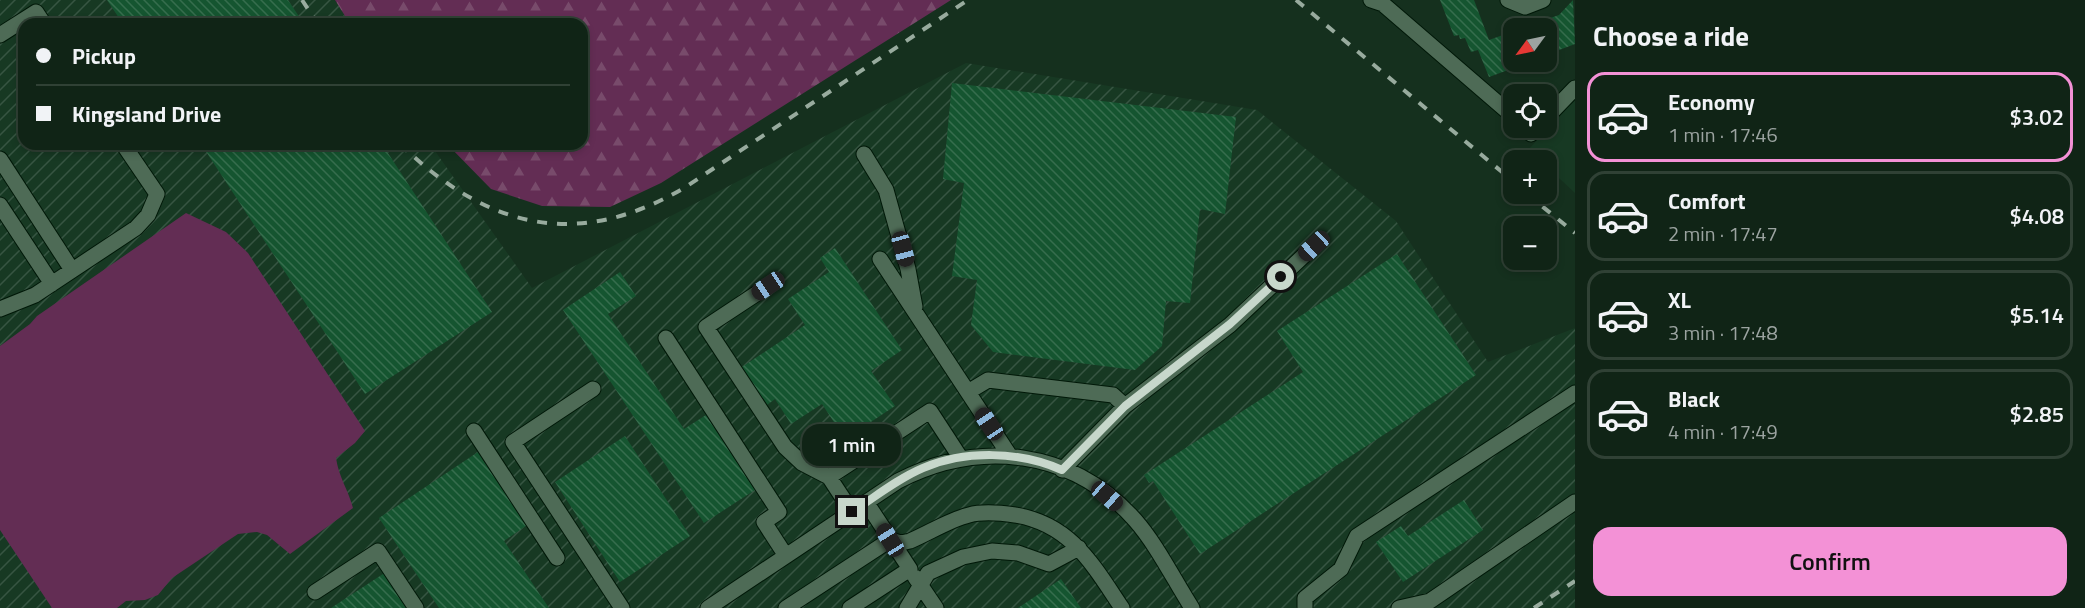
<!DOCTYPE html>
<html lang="en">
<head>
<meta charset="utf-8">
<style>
  :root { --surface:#102416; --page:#192c1f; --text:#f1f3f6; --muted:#9ca4a1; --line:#304135; --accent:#f391d6 }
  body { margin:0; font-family:"Titillium Web",sans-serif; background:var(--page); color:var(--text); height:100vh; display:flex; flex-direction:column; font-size:22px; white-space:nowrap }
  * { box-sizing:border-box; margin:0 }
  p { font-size:20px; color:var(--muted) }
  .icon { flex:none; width:33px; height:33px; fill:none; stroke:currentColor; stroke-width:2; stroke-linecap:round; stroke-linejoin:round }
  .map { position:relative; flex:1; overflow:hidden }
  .sheet { display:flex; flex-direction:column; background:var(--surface); width:510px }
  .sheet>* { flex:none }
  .top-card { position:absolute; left:18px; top:18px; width:570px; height:132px; border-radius:18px; box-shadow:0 3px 9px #0003,0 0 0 2px var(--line); display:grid; align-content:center; height:132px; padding:0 18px; background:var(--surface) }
  .needle { width:39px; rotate:237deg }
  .fabs { position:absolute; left:1503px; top:18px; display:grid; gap:12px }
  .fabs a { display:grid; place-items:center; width:54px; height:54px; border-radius:12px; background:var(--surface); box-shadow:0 3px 9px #0003,0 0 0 2px var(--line); font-size:30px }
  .end { position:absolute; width:27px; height:27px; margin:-14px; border:8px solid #c7d7cb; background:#111; box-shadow:0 0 0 3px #111 }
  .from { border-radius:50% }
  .bubble { position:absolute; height:42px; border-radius:18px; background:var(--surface); box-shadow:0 3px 9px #0003,0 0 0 2px var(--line); font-size:20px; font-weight:600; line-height:42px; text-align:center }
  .car { position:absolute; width:18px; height:36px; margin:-18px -9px; border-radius:8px; box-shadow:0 0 4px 2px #0007; background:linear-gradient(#222 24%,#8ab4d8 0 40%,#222 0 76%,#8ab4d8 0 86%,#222 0) }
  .top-card b { display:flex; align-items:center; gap:21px; height:57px; font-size:22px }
  .top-card b+b { border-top:2px solid var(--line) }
  .top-card i { width:15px; height:15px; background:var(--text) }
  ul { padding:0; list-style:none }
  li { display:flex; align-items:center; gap:18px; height:90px; margin:0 12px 9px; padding:0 6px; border:3px solid var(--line); border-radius:18px }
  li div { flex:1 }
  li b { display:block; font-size:22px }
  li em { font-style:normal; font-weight:600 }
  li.current { border-color:var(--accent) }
  li>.icon { width:54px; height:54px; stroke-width:1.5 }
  h2 { padding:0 18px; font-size:27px; line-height:72px }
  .primary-button { display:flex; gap:12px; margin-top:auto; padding:12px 18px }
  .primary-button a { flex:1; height:69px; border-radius:18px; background:var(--accent); color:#111; font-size:24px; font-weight:600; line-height:69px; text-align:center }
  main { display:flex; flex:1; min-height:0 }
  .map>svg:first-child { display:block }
  .built { fill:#173923 }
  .industrial { fill:url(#industrial-furrows) }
  .grass { fill:#632d54 }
  .forest { fill:url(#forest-firs) }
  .building { fill:url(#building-back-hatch) }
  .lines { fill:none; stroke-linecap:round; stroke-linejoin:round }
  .minor-casing { stroke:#001808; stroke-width:17 }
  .minor { stroke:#4e6b56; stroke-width:15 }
  .rail { stroke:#98ab9e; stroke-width:4; stroke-dasharray:10 10; stroke-linecap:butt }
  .route { stroke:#c7d7cb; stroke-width:8 }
</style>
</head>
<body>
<main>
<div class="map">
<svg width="1575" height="608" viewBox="0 0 1575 608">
  <defs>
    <pattern id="industrial-furrows" width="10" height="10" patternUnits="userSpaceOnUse" patternTransform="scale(1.5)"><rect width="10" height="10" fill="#173923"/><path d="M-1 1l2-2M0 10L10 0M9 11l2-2" fill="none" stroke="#375542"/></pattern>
    <pattern id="forest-firs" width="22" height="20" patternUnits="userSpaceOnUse" patternTransform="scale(1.5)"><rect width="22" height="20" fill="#632d54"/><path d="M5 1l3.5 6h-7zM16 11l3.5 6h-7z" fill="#784b6b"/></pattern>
    <pattern id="building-back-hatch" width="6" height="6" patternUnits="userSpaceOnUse" patternTransform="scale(1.5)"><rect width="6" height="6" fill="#155530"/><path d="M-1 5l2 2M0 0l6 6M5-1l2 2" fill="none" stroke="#366d4d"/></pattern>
  </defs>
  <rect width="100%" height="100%" fill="#15301e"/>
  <path class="built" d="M1575 99V193L1547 167 1546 160H1540L1528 150Z"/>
  <path class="industrial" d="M0 0H335L350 24H24V144H430L532 288 966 63 1257 110 1396 221 1488 362 1575 328V608H0Z"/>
  <path class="grass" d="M186 213 226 232 248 253 365 431 355 443 336 458C339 478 348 489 353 508L290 554 267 535 257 532 238 534 172 578 158 595 145 600 126 601 117 608H52L0 530V346L30 324 37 316Z"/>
  <path class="forest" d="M335 0H951L661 183 610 207 542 206 491 189 447 144H582V24H350Z"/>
  <path class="building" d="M107 0H288L304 24H123Z
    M1440 0H1474L1489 40 1514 31V62H1530L1489 77 1478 50 1471 52 1465 38 1460 39 1459 35 1454 36Z
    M1573 0 1575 44 1546 55V28H1522L1559 15Z
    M952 83 1236 117 1225 214 1200 209 1190 303 1166 301 1162 346 1135 370 993 352 971 325 977 280 952 276 964 183 943 179Z
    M201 144H382L492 312 365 394Z
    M835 248 902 350 871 371 895 406 845 439 822 404 791 424 775 399 767 405 742 367 805 325 788 299 829 272 820 258Z
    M1397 254 1476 375 1200 554 1153 481 1149 483 1144 475 1303 372 1277 331Z
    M620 272 636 296 608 314 684 429 706 415 755 490 704 523 563 310Z
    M625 436 690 536 620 582 555 482Z
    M481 450 530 523 504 541 549 608H439L379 518Z
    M1464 500 1483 530 1403 582 1376 542 1401 526 1408 536Z
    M386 572 409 608H331Z
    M1061 579 1081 608H1018Z"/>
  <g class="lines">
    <defs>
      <path id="minor" d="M1371 0 1383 4 1514 117
        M1508 0 1525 7 1543 0
        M0 35 36 12 44 24
        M1546 118 1575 88
        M1524 128 1531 134 1537 128
        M864 154 886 190 908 269 915 307
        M0 159 72 270
        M0 205 52 284
        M880 259 1010 456
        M768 286 706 327 785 447 802 463 829 477
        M0 309 35 295 136 228 148 215 157 194 123 144
        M666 338 779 512 764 522 786 556
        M593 389 513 442 622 608
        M968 392 988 380 1113 395 1125 406
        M474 431 557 558
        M1062 470 1125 406 1230 325 1314 246
        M852 512 829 477 930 411 960 457
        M915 577 936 608
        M315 592 378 551 416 608
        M708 608 898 481C980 439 1072 449 1135 520 1157 545 1174 580 1192 608
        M786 608 890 540 901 543 910 541C929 533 949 520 969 515 984 511 1001 513 1015 515 1071 524 1093 565 1122 608
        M850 608 910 569 866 502
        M907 608 928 573 963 557 992 551 1018 553 1049 564 1079 548
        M1305 608V598L1341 569 1357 536 1575 393
        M1399 608 1430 601 1575 502"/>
    </defs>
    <use href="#minor" class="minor-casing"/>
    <use href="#minor" class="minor"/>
    <path class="rail" d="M302 0 318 24
      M1296 0 1514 182
      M400 144C487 228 576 251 684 188L968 0
      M1527 194 1575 233
      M1534 608 1575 581"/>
  </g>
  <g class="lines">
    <path class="route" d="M852 512C875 497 897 479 923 468 965 450 1020 451 1062 470L1125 406 1230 324 1281 277"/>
  </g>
</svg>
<div class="fabs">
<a><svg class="needle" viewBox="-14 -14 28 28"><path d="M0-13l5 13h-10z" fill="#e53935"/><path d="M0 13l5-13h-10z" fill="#9ca4a1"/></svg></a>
<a><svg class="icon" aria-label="locate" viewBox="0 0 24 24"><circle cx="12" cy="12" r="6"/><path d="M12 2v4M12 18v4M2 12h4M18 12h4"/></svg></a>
<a>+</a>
<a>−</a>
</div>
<i class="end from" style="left:1281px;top:277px"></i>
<i class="end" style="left:852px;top:512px"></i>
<div class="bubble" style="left:802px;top:424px;width:99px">1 min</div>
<i class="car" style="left:1314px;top:246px;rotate:227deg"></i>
<i class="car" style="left:903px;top:249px;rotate:165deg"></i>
<i class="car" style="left:768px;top:286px;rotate:236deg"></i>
<i class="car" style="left:989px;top:424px;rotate:326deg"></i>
<i class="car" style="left:1107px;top:496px;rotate:131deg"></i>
<i class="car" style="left:890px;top:540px;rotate:328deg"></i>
<div class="top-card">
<b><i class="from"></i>Pickup</b>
<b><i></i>Kingsland Drive</b>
</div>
</div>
<section class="sheet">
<h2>Choose a ride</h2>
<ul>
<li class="current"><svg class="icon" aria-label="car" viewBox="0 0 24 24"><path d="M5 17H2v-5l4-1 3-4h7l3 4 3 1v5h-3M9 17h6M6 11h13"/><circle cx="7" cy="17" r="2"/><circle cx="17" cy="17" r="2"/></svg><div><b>Economy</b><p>1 min · 17:46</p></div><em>$3.02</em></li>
<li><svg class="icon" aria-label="car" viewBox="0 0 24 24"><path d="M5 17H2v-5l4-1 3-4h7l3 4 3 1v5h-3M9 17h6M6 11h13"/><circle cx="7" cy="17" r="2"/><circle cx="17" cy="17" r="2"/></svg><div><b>Comfort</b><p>2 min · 17:47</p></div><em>$4.08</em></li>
<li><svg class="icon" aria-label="car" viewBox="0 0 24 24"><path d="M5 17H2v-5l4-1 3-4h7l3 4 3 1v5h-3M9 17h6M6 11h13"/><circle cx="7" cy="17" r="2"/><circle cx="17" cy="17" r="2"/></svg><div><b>XL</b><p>3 min · 17:48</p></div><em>$5.14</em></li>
<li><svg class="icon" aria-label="car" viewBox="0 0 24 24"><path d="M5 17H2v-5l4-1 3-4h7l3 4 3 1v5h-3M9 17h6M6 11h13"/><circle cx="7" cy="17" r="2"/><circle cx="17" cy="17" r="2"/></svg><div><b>Black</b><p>4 min · 17:49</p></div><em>$2.85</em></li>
</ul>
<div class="primary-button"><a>Confirm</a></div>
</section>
</main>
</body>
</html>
